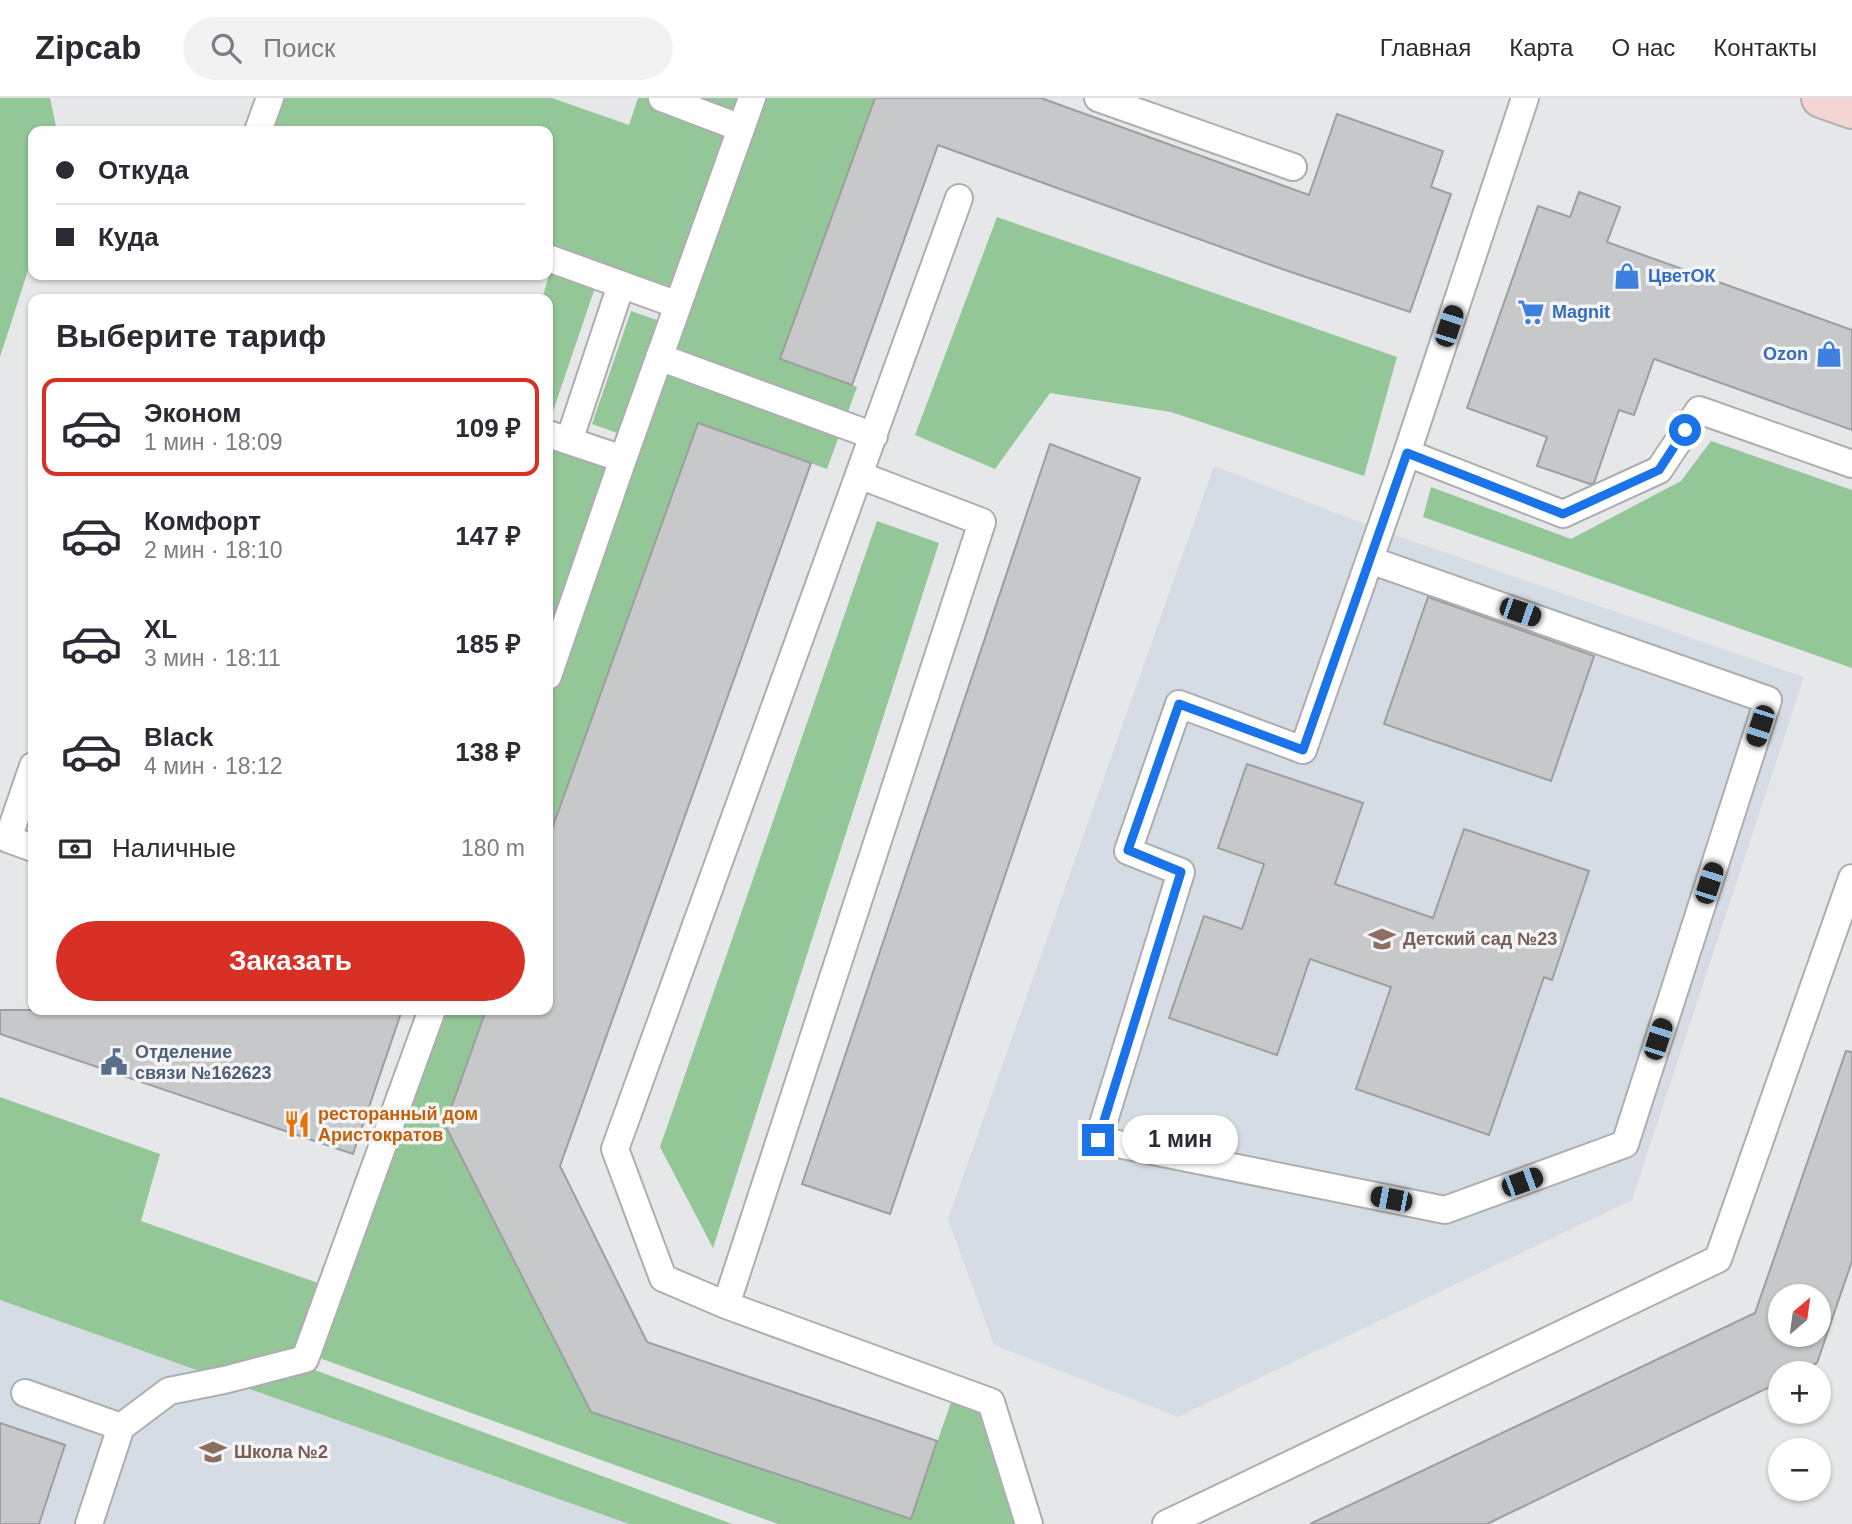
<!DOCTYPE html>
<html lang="ru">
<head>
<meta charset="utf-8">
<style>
  :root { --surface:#fff; --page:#f2f2f3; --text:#2b2b33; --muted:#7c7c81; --line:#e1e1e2; --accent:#d93025 }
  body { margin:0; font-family:Helvetica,sans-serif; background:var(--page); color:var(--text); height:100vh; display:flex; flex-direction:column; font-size:26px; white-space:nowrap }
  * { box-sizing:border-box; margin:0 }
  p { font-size:23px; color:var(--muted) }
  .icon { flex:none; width:38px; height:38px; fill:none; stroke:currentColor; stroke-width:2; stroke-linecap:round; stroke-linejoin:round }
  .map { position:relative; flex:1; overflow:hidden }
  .side { position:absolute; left:28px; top:196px; width:525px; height:721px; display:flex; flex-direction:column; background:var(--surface); border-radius:14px; box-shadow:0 2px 5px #0004 }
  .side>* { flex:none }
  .guide { position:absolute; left:28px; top:28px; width:525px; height:154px; border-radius:14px; box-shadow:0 2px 5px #0004; display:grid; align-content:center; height:154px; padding:0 28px; background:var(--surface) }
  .needle { width:46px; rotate:29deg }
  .buttons { position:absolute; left:1768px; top:1186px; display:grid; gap:14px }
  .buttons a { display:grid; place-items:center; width:63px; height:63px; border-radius:50%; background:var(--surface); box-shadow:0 2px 5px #0004; font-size:35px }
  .end { position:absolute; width:32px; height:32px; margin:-16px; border:9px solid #1a73e8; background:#fff; box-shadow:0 0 0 4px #fff }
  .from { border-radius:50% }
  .bubble { position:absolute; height:49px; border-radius:24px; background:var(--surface); box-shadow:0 2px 5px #0004; font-size:23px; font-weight:800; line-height:49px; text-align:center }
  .car { position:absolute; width:21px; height:42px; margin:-21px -10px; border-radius:9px; box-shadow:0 0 5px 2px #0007; background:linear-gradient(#222 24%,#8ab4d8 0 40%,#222 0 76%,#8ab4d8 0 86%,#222 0) }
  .guide b { display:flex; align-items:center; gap:24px; height:66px; font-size:26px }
  .guide b+b { border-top:2px solid var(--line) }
  .guide i { width:18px; height:18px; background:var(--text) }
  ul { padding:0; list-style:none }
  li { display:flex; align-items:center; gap:21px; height:98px; margin:0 14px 10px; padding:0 14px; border:4px solid transparent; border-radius:14px }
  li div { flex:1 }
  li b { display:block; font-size:26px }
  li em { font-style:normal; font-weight:800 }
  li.on { border-color:var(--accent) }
  li>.icon { width:63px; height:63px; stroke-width:1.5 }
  h2 { padding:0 28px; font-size:32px; line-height:84px }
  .pay { display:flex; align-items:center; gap:18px; height:77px; padding:0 28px; font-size:26px }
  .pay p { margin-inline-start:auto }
  .button { display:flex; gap:14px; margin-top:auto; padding:14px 28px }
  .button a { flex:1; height:80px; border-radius:42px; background:var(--accent); color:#fff; font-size:28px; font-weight:800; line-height:80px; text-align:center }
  header { display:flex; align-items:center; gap:42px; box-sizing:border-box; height:98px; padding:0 35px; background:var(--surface); border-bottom:2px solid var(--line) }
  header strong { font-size:33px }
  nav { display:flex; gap:38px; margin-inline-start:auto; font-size:24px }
  .search { width:490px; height:63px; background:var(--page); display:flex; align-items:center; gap:18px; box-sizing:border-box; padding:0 24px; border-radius:38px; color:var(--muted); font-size:26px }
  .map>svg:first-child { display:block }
  .built { fill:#d6dce3 }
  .green { fill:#93c797 }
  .building { fill:#c7c8c9; stroke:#9d9e9f; stroke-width:2; fill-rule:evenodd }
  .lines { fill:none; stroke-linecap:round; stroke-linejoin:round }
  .lane-casing { stroke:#adaeaf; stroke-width:30 }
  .secondary-casing { stroke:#adaeaf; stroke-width:42 }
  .lane { stroke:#fff; stroke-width:26 }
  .secondary { stroke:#f3d6d1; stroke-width:38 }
  .route { stroke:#1a73e8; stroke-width:9 }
  .labels { text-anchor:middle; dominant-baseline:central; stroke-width:7; stroke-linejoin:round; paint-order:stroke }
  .shop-label { font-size:18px; font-weight:bold; fill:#366cbe; stroke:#f3f4f6; text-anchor:start }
  .education-label { font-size:18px; font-weight:bold; fill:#785e54; stroke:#f3f4f6; text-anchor:start }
  .service-label { font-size:18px; font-weight:bold; fill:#4e5e75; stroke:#f3f4f6; text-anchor:start }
  .food-label { font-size:18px; font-weight:bold; fill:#c56008; stroke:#f3f4f6; text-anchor:start }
</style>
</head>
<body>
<header>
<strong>Zipcab</strong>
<div class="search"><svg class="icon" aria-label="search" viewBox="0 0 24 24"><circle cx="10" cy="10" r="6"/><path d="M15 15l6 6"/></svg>Поиск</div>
<nav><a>Главная</a><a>Карта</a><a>О нас</a><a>Контакты</a></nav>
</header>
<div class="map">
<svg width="1852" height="1426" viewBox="0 0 1852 1426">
  <rect width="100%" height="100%" fill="#e6e7e9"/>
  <path class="built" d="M1214 368 1380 432 1804 579 1632 1102 1178 1319 994 1247 948 1121Z
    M0 1202 629 1426H0Z"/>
  <path class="green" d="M0 0H50L57 33H33V157L0 259Z
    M279 0H552L629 27 638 0H875L781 261 857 289 827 371 698 325 548 742V346L631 374 694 203 602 169 548 328V201H542L556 154 548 150V33H268Z
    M997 119 1397 259 1364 378 1171 314 1050 295 995 371 915 337Z
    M631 213 657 222 617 335 592 326Z
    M1711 343 1852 392V570L1423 419 1431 389 1571 441 1681 383Z
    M877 423 939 445 713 1150 660 1049Z
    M440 912H486L445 1027 591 1314 910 1421 953 1299 986 1309 1023 1426H778L314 1258 304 1268 732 1426H629L0 1202V999L160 1056 141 1123 338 1192Z"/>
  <path class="building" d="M875 0H1041L1309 97 1337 16 1443 53 1431 89 1451 96 1410 214 1282 171 938 47 852 287 780 261Z
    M1579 94 1620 109 1607 144 1852 232V332L1654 261 1634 317 1619 312 1594 385 1590 386 1537 368 1547 339 1467 310 1538 108 1570 119Z
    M698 325 811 365 560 1068 647 1244 937 1343 911 1421 591 1314 445 1027 486 912H548V742Z
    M1050 346 1140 380 890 1116 802 1086Z
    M1428 499 1594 558 1551 683 1384 626Z
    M1247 666 1363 705 1335 786 1433 820 1464 731 1589 773 1552 882 1544 879 1489 1037 1356 991 1391 889 1310 861 1277 957 1169 920 1204 818 1242 831 1264 766 1218 750Z
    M0 912H402L353 1056 0 936Z
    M1846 953 1852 954V1163L1817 1265 1796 1276H1780V1284L1487 1426H1310L1755 1215ZM1780 1199H1818V1237H1780Z
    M0 1325 65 1347 39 1426H0Z"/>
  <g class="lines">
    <defs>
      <path id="lane" d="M662 0 741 30
        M1098 0 1293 69
        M258 33 270 0
        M959 100 615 1051 663 1180 726 1207 991 1304 1029 1426
        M548 160 678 207
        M659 259 874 338
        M548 336 623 361
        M569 343 621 187
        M1407 355 1525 0
        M1370 462 1768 602 1625 1046 1445 1112 1098 1042 1181 774 1128 753 1179 606 1303 652 1407 355 1563 416 1659 372 1699 312 1852 366
        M548 578 623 361 752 0
        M33 668 8 741 33 750
        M726 1207 982 424 859 377
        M25 1295 121 1329 169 1293 224 1282 305 1261 432 912
        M89 1426 121 1329
        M1166 1426 1718 1161 1852 780"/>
      <path id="secondary" d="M1821 0 1852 11"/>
    </defs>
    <use href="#lane" class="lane-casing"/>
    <use href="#secondary" class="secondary-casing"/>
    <use href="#lane" class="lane"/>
    <use href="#secondary" class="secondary"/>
  </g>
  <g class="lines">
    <path class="route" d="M1098 1042 1181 774 1128 752 1179 606 1303 652 1407 355 1563 416 1659 372 1685 332"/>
  </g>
  <defs>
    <symbol id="shop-bare" viewBox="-9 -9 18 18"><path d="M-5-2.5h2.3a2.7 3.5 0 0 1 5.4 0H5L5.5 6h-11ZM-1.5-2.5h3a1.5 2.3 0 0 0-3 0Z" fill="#3f7fe0" stroke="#f3f4f6" stroke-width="2.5" paint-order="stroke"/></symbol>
    <symbol id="supermarket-bare" viewBox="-9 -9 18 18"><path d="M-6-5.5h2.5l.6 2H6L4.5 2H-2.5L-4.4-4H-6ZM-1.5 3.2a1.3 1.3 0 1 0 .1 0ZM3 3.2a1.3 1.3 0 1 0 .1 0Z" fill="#3f7fe0" stroke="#f3f4f6" stroke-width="2.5" paint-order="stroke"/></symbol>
    <symbol id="school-bare" viewBox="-9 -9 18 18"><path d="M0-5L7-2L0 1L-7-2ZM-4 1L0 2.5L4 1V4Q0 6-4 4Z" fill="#8d6e63" stroke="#f3f4f6" stroke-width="2.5" paint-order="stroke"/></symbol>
    <symbol id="civic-bare" viewBox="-9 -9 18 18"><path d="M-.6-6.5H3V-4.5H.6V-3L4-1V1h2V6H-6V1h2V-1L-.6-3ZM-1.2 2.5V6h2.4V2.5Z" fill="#5c6f8a" stroke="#f3f4f6" stroke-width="2.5" paint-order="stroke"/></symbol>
    <symbol id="restaurant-bare" viewBox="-9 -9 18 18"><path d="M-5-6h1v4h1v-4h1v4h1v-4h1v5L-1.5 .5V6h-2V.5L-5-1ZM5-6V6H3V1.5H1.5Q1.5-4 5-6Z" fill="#e8710a" stroke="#f3f4f6" stroke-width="2.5" paint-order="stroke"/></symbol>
  </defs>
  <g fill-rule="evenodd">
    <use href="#shop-bare" x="1608" y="159" width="38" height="38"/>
    <use href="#supermarket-bare" x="1512" y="195" width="38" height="38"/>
    <use href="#shop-bare" x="1810" y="237" width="38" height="38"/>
    <use href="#school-bare" x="1363" y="822" width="38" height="38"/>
    <use href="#civic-bare" x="95" y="945" width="38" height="38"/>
    <use href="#restaurant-bare" x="278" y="1007" width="38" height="38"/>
    <use href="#school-bare" x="194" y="1335" width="38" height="38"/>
  </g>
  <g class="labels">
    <g class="shop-label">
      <text x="1648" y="178">ЦветОК</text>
      <text x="1552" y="214">Magnit</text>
      <text x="1808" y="256" text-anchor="end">Ozon</text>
    </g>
    <g class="education-label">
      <text x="1403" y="841">Детский сад №23</text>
      <text x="234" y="1354">Школа №2</text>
    </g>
    <g class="service-label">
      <text x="135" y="954">Отделение<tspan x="135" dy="21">связи №162623</tspan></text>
    </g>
    <g class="food-label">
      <text x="318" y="1016">ресторанный дом<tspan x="318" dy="21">Аристократов</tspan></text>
    </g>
  </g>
</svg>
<div class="buttons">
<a><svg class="needle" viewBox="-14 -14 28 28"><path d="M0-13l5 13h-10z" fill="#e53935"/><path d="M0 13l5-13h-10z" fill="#7c7c81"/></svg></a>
<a>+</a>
<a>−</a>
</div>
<i class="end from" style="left:1685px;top:332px"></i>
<i class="end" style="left:1098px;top:1042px"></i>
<div class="bubble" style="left:1122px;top:1017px;width:116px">1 мин</div>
<i class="car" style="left:1449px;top:228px;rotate:18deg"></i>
<i class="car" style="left:1520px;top:514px;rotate:109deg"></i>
<i class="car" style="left:1760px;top:628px;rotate:198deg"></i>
<i class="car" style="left:1709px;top:785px;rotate:18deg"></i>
<i class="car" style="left:1658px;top:941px;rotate:18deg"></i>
<i class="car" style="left:1522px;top:1084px;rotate:70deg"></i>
<i class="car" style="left:1391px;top:1101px;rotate:281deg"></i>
<div class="guide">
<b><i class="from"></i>Откуда</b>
<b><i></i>Куда</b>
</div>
<section class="side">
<h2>Выберите тариф</h2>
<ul>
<li class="on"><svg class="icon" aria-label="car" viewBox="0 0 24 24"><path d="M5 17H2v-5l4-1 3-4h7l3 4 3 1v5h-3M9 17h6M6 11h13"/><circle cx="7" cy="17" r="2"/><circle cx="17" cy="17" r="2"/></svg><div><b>Эконом</b><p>1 мин · 18:09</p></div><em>109 ₽</em></li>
<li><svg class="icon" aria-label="car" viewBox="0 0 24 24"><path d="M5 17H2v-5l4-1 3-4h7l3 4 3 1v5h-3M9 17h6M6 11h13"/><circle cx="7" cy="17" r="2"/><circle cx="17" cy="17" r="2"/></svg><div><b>Комфорт</b><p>2 мин · 18:10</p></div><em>147 ₽</em></li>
<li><svg class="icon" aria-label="car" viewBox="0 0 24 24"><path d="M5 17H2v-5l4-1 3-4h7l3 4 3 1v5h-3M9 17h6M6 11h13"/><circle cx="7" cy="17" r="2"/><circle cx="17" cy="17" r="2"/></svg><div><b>XL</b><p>3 мин · 18:11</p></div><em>185 ₽</em></li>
<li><svg class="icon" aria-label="car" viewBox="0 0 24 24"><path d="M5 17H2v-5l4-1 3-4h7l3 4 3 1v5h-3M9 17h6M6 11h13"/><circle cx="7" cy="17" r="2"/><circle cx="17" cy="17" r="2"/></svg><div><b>Black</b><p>4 мин · 18:12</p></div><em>138 ₽</em></li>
</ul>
<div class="pay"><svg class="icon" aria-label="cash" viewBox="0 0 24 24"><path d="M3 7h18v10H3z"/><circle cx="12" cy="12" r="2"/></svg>Наличные<p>180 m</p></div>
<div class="button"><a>Заказать</a></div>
</section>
</div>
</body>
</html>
